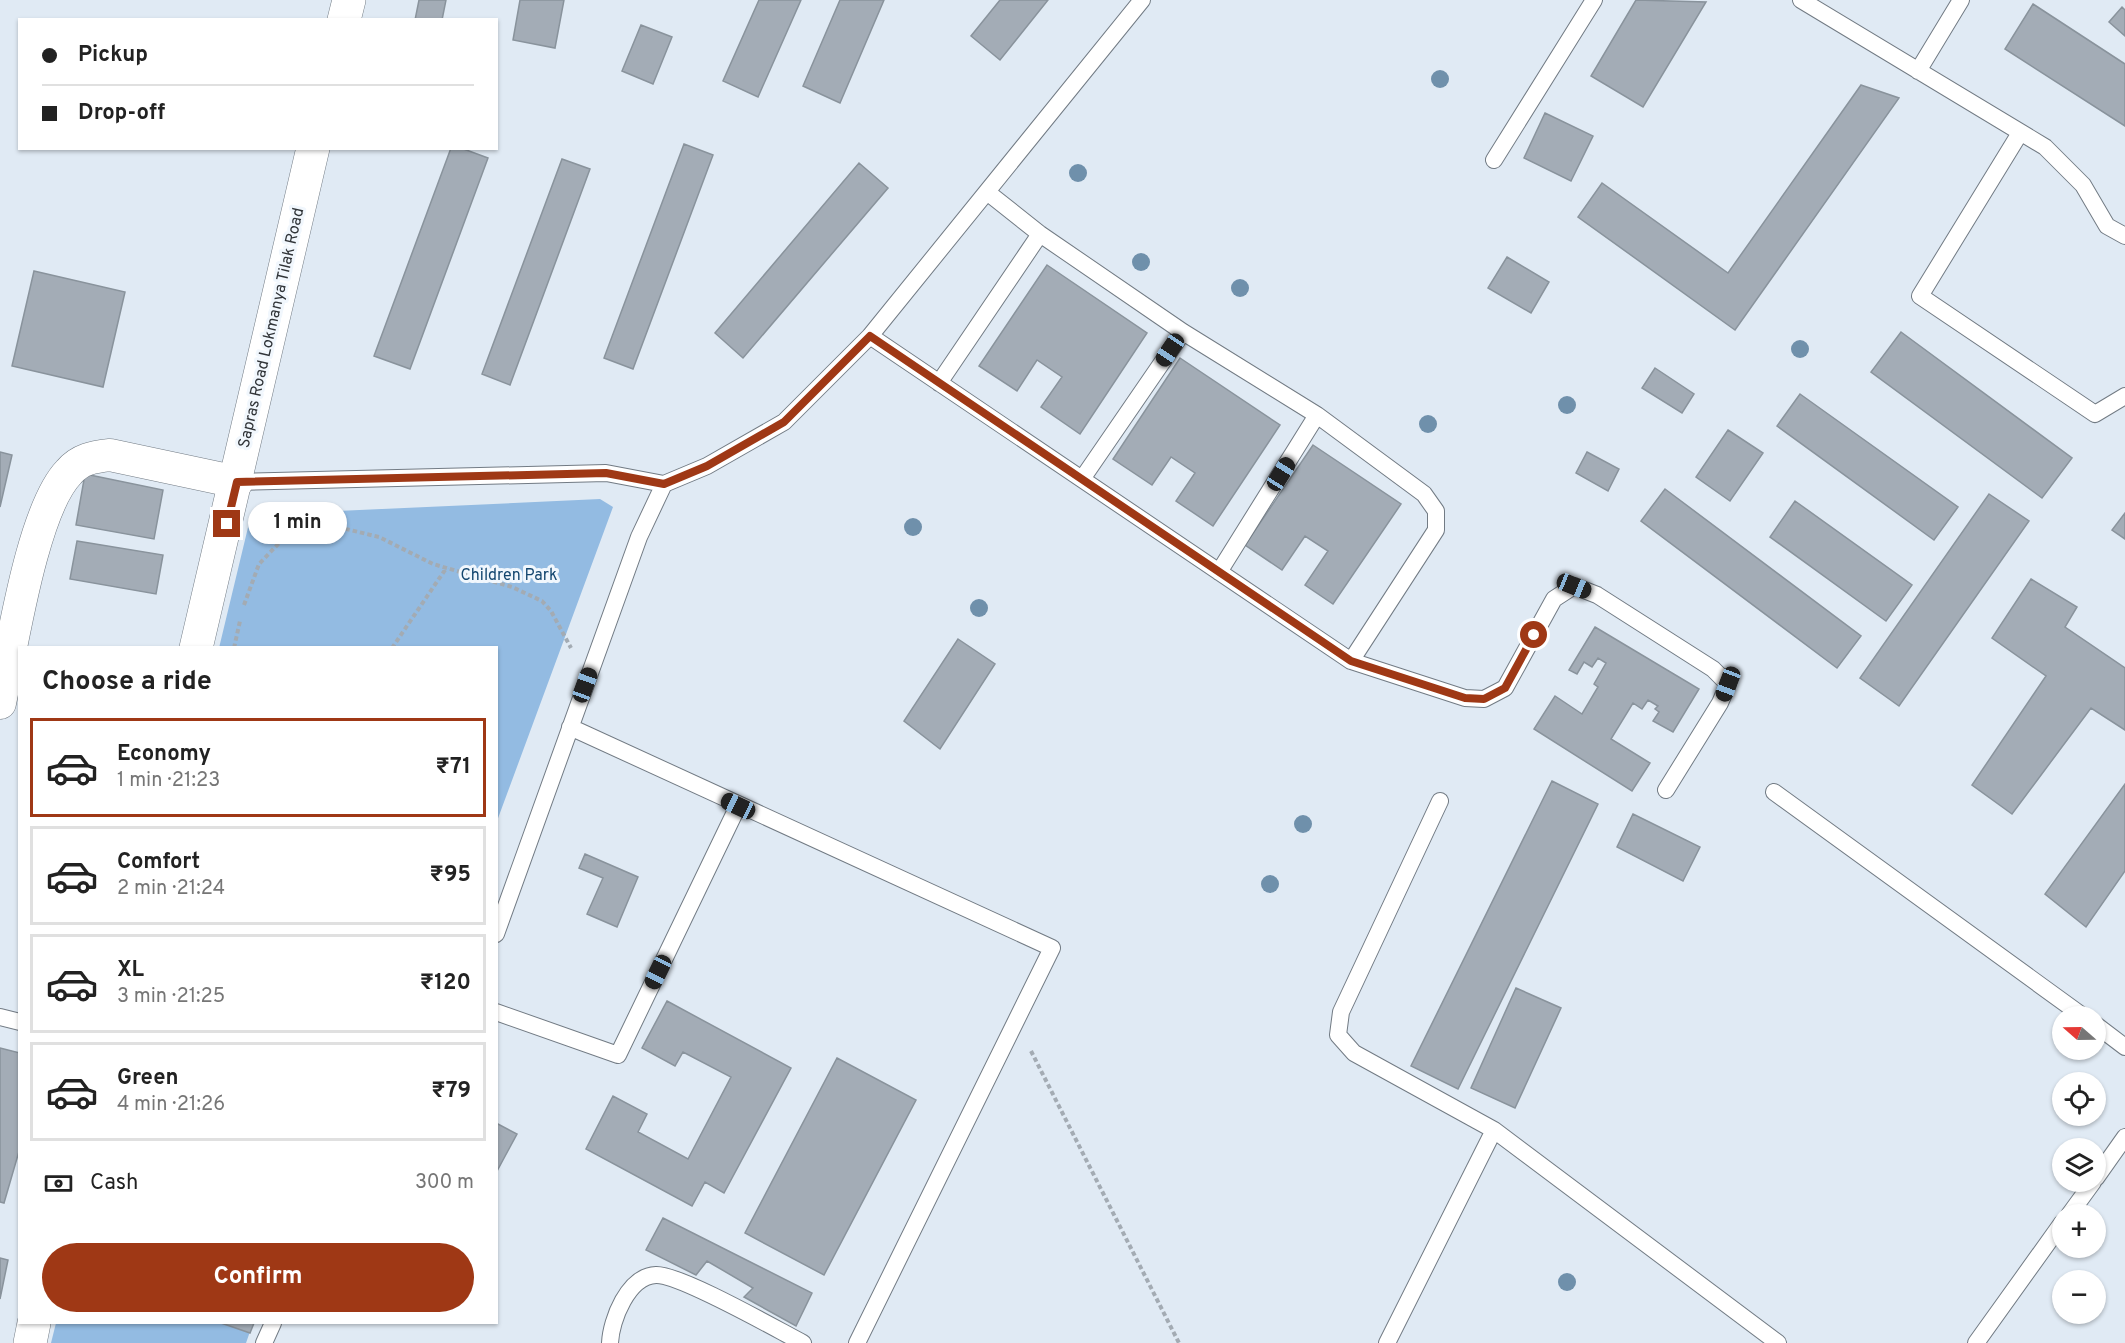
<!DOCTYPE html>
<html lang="en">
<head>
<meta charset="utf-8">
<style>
  :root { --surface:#fff; --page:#f6f6f6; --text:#222; --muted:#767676; --line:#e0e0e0; --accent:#9f3815 }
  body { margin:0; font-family:Overpass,sans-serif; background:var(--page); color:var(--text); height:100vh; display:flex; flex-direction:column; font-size:22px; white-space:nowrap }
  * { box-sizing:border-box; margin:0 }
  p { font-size:20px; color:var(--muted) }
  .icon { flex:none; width:33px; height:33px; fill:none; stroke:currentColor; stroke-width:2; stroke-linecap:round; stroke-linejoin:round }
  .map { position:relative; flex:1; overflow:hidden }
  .drawer { position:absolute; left:18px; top:646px; width:480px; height:678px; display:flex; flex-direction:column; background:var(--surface); border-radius:0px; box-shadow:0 2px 4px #0004 }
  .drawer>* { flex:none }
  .guide { position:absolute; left:18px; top:18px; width:480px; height:132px; border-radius:0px; box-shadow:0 2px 4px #0004; display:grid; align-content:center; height:132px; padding:0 24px; background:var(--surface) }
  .needle { width:39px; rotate:290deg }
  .tools { position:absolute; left:2052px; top:1006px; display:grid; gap:12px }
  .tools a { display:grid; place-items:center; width:54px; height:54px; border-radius:50%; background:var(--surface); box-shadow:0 2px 4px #0004; font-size:30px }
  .end { position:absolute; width:27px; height:27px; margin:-14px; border:8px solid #9f3815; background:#fff; box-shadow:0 0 0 3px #fff }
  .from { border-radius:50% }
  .bubble { position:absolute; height:42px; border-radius:21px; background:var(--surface); box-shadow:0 2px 4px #0004; font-size:20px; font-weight:700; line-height:42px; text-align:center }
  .car { position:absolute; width:18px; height:36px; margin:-18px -9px; border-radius:8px; box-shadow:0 0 4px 2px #0007; background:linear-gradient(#222 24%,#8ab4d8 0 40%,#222 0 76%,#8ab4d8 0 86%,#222 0) }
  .guide b { display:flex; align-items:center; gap:21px; height:57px; font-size:22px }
  .guide b+b { border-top:2px solid var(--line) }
  .guide i { width:15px; height:15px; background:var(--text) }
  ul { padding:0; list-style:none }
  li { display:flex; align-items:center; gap:18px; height:99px; margin:0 12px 9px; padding:0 12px; border:3px solid var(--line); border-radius:0px }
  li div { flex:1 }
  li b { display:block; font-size:22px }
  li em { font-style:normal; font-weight:700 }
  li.selected { border-color:var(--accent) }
  li>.icon { width:54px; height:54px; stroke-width:1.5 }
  h2 { padding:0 24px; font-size:27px; line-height:72px }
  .pay { display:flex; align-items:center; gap:15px; height:66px; padding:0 24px; font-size:22px }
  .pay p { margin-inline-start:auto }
  .button { display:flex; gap:12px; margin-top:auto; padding:12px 24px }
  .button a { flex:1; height:69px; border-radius:36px; background:var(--accent); color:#fff; font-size:24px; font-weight:700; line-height:69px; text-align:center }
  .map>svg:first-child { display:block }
  .green { fill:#93bbe2 }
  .building { fill:#a3acb6; stroke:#89939c; stroke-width:1.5 }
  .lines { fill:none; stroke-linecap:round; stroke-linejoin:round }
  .lane-casing { stroke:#727b84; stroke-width:18 }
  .street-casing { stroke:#727b84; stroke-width:33 }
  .secondary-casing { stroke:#727b84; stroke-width:34 }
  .path { stroke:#a3abb3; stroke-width:4; stroke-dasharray:4.5 3; stroke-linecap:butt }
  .lane { stroke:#fff; stroke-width:16 }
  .street { stroke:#fff; stroke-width:32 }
  .secondary { stroke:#fff; stroke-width:33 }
  .tree { fill:#6f90ab }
  .route { stroke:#9f3815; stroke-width:8 }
  .labels { text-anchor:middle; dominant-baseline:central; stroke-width:6; stroke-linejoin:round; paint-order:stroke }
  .street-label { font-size:16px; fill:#303438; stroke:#f1f7fd }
  .park-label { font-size:16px; fill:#13466f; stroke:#f1f7fd }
</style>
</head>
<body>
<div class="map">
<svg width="2125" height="1343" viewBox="0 0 2125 1343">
  <rect width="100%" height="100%" fill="#e0eaf4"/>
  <path class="green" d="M600 499 613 507 497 821 496 648H219L251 515Z
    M56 1323H253L246 1343H51Z"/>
  <path class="building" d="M419 0H446L442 20H415Z
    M520 0H564L555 48 513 40Z
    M759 0H801L758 97 723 81Z
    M840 0H884L840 103 803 86Z
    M1000 0H1048L1000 60 971 36Z
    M1636 0 1706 2 1643 107 1591 76Z
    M2033 4 2125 64V126L2005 49Z
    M2122 7 2125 10V36L2109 22Z
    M641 25 672 37 653 84 622 71Z
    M1861 85 1899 98 1735 330 1578 217 1602 183 1728 273Z
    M1545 113 1593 136 1571 181 1524 158Z
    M684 144 713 155 633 369 604 358Z
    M451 148H461L488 158 410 369 374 356Z
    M562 159 590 169 510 385 482 374Z
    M859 163 888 188 743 358 715 333Z
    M1507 257 1549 282 1531 313 1488 288Z
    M1047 265 1147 333 1080 434 1041 407 1062 377 1037 360 1017 391 979 366Z
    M34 271 125 292 103 387 12 366Z
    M1901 332 2072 458 2042 498 1871 372Z
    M1180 358 1280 425 1213 526 1176 501 1195 473 1171 457 1152 485 1113 459Z
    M1655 368 1694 394 1682 413 1642 388Z
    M1800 394 1958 507 1934 540 1777 426Z
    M1728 430 1763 453 1730 501 1696 477Z
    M1313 445 1401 504 1333 604 1305 585 1328 551 1305 536 1282 570 1245 545Z
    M0 452 12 455 0 507Z
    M1587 452 1619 469 1608 491 1576 473Z
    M85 474 163 490 154 539 76 525Z
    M1665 489 1861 636 1837 668 1641 521Z
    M1989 494 2029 521 1899 706 1860 678Z
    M1795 501 1912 585 1886 621 1770 537Z
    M2125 513V539L2112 530Z
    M77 541 163 555 156 594 70 579Z
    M2031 579 2077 607 2065 627 2125 668V730L2091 708 2012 814 1972 785 2046 676 1992 638Z
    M1595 627 1699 689 1673 732 1653 721 1659 712 1655 709 1658 706 1648 700 1642 709 1633 703 1611 739 1650 763 1632 791 1534 729 1555 696 1582 714 1598 687 1594 684 1606 663 1598 658 1592 667 1584 662 1577 674 1569 670Z
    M958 639 995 664 940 749 904 721Z
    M1552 781 1598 804 1458 1089 1411 1066Z
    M2125 784V871L2086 927 2045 894Z
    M1633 814 1700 847 1683 881 1617 847Z
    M585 854 638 877 617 927 587 914 603 878 579 868Z
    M1516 988 1561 1008 1515 1108 1471 1088Z
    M667 1001 791 1068 724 1193 705 1182 692 1206 586 1149 613 1096 647 1114 638 1132 688 1159 731 1077 683 1052 675 1066 642 1048Z
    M0 1048 20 1053V1148L4 1203 0 1202Z
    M837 1058 916 1100 824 1275 745 1233Z
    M496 1123 517 1134 496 1173Z
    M663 1218 812 1293 796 1326 744 1297 753 1288 707 1261 696 1275 646 1250Z
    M0 1258 8 1260 0 1299Z
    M221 1323H254L250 1333Z"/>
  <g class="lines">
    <defs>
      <path id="lane" d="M1801 0 2045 147 2083 185 2107 226 2125 236
        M1918 71 1961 0
        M2020 133 1920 296 2095 414 2125 396
        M1494 160 1594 0
        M987 192 1040 234 1183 332 1317 415 1424 494 1436 511V530L1351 661
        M870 336 1351 661 1465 698 1484 699 1505 688 1554 599 1574 586 1597 595 1713 669 1728 684 1720 703 1666 790
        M939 383 1040 234
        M1082 479 1183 332
        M237 482 606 473 664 484 707 466 784 422 870 336 1142 0
        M1219 572 1317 415
        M570 727 1052 948 857 1343
        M1774 792 2084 1017
        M1440 801 1341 1012 1338 1035 1354 1053 1494 1130 1778 1343
        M496 934 639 537 664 484
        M496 1012 618 1055 738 806
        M0 1017 20 1022
        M2096 1025 2125 1047
        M2096 1178 2125 1137
        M2069 1215 2093 1182
        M264 1343 273 1323
        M610 1343C611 1320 628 1276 656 1275 680 1274 776 1329 803 1343
        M1387 1343 1494 1130
        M1976 1343 2062 1223"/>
      <path id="street" d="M0 703C12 648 32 510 69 472 80 459 93 457 110 455L237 482"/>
      <path id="secondary" d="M344 20 349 0
        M196 648 313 148
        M30 1343 34 1323"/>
    </defs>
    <use href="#lane" class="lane-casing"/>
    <use href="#street" class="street-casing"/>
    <use href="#secondary" class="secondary-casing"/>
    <path class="path" d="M302 506 303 541
      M244 605 259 564 282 540 303 541 342 528 379 537 433 564 512 587 542 601 551 611 571 648
      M234 648 240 621
      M392 648 447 567
      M1031 1051 1179 1343"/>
    <use href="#lane" class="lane"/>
    <use href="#street" class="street"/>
    <use href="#secondary" class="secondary"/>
  </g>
  <g class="tree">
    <circle cx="1440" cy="79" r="9"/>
    <circle cx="1078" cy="173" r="9"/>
    <circle cx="1141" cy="262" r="9"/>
    <circle cx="1240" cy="288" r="9"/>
    <circle cx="1800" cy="349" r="9"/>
    <circle cx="1567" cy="405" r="9"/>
    <circle cx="1428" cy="424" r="9"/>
    <circle cx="913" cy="527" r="9"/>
    <circle cx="979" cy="608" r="9"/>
    <circle cx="1303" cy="824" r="9"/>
    <circle cx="1270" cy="884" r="9"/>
    <circle cx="1567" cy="1282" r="9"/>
  </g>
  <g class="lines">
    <path class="route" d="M227 524 237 482 606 473 664 484 707 466 784 422 870 336 1351 661 1465 698 1484 699 1505 688 1534 635"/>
  </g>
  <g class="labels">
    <g class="street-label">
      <text transform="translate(272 328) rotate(-77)">Sapras Road Lokmanya Tilak Road</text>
    </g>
    <g class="park-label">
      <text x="509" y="576">Children Park</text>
    </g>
  </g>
</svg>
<div class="tools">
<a><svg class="needle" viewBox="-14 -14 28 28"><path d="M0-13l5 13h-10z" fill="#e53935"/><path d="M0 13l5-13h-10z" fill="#767676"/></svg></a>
<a><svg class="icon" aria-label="locate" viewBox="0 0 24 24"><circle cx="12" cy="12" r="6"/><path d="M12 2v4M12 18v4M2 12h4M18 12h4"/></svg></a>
<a><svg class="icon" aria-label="layers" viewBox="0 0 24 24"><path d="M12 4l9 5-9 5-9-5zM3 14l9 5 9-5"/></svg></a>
<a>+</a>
<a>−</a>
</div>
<i class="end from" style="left:1534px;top:635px"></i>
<i class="end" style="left:227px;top:524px"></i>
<div class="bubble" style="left:248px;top:502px;width:99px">1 min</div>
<i class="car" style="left:1170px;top:350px;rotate:214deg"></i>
<i class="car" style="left:1281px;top:474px;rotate:32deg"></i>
<i class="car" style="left:1574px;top:586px;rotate:112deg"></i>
<i class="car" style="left:1728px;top:684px;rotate:201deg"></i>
<i class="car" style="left:585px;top:685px;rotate:20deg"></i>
<i class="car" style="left:738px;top:806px;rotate:295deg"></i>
<i class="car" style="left:658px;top:972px;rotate:206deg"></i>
<div class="guide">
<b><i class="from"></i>Pickup</b>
<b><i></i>Drop-off</b>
</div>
<section class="drawer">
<h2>Choose a ride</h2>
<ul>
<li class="selected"><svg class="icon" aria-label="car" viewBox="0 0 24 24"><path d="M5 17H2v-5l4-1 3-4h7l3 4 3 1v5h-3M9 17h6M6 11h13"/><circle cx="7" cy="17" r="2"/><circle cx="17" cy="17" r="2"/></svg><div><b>Economy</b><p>1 min · 21:23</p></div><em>₹71</em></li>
<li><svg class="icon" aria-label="car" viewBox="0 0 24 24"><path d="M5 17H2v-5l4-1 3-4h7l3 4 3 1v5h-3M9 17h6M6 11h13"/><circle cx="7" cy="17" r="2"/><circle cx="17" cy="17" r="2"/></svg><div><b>Comfort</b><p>2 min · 21:24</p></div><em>₹95</em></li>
<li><svg class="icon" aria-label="car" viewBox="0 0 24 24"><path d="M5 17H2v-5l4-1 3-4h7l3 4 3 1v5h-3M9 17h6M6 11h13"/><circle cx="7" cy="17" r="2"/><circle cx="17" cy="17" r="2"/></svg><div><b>XL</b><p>3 min · 21:25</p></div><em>₹120</em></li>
<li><svg class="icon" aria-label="car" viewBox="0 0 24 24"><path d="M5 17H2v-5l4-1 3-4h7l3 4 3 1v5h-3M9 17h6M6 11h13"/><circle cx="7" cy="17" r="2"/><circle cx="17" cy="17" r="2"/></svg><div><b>Green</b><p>4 min · 21:26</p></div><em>₹79</em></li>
</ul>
<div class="pay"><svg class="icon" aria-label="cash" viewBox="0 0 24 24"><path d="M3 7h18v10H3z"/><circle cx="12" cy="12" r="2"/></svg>Cash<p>300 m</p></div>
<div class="button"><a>Confirm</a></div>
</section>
</div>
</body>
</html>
